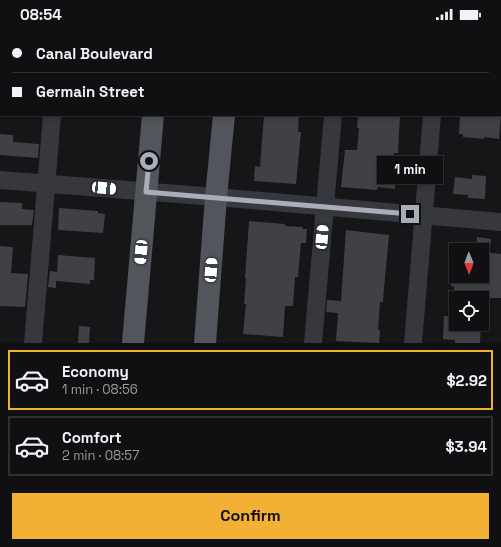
<!DOCTYPE html>
<html lang="en">
<head>
<meta charset="utf-8">
<style>
  :root { --surface:#101012; --page:#1e1e20; --text:#f1f3f6; --muted:#9c9d9f; --line:#303032; --accent:#f2b134 }
  body { margin:0; font-family:"Space Grotesk",sans-serif; background:var(--page); color:var(--text); height:100vh; display:flex; flex-direction:column; font-size:15px; white-space:nowrap }
  * { box-sizing:border-box; margin:0 }
  p { font-size:13px; color:var(--muted) }
  .icon { flex:none; width:22px; height:22px; fill:none; stroke:currentColor; stroke-width:2; stroke-linecap:round; stroke-linejoin:round }
  .map { position:relative; height:315px; overflow:hidden }
  .side { display:flex; flex-direction:column; background:var(--surface); flex:1 }
  .side>* { flex:none }
  .hud { position:absolute; left:0px; top:0px; width:501px; height:88px; box-shadow:0 2px 6px #0003,0 0 0 1px var(--line); display:grid; align-content:center; height:88px; padding:0 12px; background:var(--surface) }
  .needle { width:26px; rotate:179deg }
  .controls { position:absolute; left:449px; top:215px; display:grid; gap:8px }
  .controls a { display:grid; place-items:center; width:40px; height:40px; border-radius:0px; background:var(--surface); box-shadow:0 2px 6px #0003,0 0 0 1px var(--line); font-size:20px }
  .end { position:absolute; width:18px; height:18px; margin:-9px; border:5px solid #a8adb8; background:#111; box-shadow:0 0 0 2px #111 }
  .from { border-radius:50% }
  .bubble { position:absolute; height:28px; border-radius:0px; background:var(--surface); box-shadow:0 2px 6px #0003,0 0 0 1px var(--line); font-size:13px; font-weight:700; line-height:28px; text-align:center }
  .car { position:absolute; width:12px; height:24px; margin:-12px -6px; border-radius:5px; box-shadow:0 0 3px 1px #0007; background:linear-gradient(#fff 24%,#345 0 40%,#fff 0 76%,#345 0 86%,#fff 0) }
  .hud b { display:flex; align-items:center; gap:14px; height:38px; font-size:15px }
  .hud b+b { border-top:1px solid var(--line) }
  .hud i { width:10px; height:10px; background:var(--text) }
  ul { padding:7px 0 0; list-style:none }
  li { display:flex; align-items:center; gap:12px; height:60px; margin:0 8px 6px; padding:0 4px; border:2px solid var(--line); border-radius:0px }
  li div { flex:1 }
  li b { display:block; font-size:15px }
  li em { font-style:normal; font-weight:700 }
  li.current { border-color:var(--accent) }
  li>.icon { width:36px; height:36px; stroke-width:1.5 }
  .primary-button { display:flex; gap:8px; margin-top:auto; padding:8px 12px }
  .primary-button a { flex:1; height:46px; border-radius:0px; background:var(--accent); color:#111; font-size:16px; font-weight:700; line-height:46px; text-align:center }
  .status { display:flex; justify-content:space-between; align-items:center; height:28px; padding:0 20px; background:var(--surface); direction:ltr }
  .status svg { height:11px; fill:currentColor }
  .map>svg:first-child { display:block }
  .building { fill:#404145 }
  .lines { fill:none; stroke-linecap:round; stroke-linejoin:round }
  .minor { stroke:#37383d; stroke-width:18 }
  .major { stroke:#53555c; stroke-width:22 }
  .route { stroke:#a8adb8; stroke-width:5 }
</style>
</head>
<body>
<div class="status"><b>08:54</b><svg viewBox="0 0 49 12"><path d="M0 12V9h3v3zM5 12V6h3v6zM10 12V3h3v9zM15 12V0h3v12zM26 1h20v11H26zM47 4h2v5h-2z"/></svg></div>
<div class="map">
<svg width="501" height="315" viewBox="0 0 501 315">
  <rect width="100%" height="100%" fill="#161618"/>
  <path class="building" d="M264 87H299L298 104H301L296 156 254 153 255 138 260 139Z
    M358 87H400L398 125H394L393 144 396 145 395 161 378 159 377 162 341 159 345 122H357L359 100H357Z
    M460 87H501L499 111 484 109V111L463 109V106H459Z
    M0 106 13 107V114L39 116 38 130 0 127Z
    M472 147 486 148 485 171 468 170V167L453 166 455 149 472 151Z
    M0 174 22 175V181L34 182 32 197H0Z
    M59 180 98 183V185L105 186 103 205 58 202Z
    M249 193 285 196V198L303 199 302 201H307L306 215H301L298 249H295L293 278H285L283 309 243 306 246 276H244L246 250H245Z
    M346 202 389 207 384 260 383 274H380L378 302H380L379 315 336 313 338 285 326 284 327 272 341 273Z
    M477 209 491 211 490 222H476Z
    M0 218 13 219 11 245 28 246 25 279 0 278Z
    M482 224 501 226V270H462V265L454 264V259L451 258 452 248H482Z
    M58 227 95 230 94 252H90V256L56 253V260L48 259 50 243 57 244Z
    M444 288 456 289V296H481L480 315H455V312L443 311Z
    M79 298 90 299 89 315H78Z"/>
  <g class="lines">
    <path class="minor" d="M59 1V0
      M340 1V0
      M439 1V0
      M0 152 216 169 501 194
      M33 315 52 87
      M313 315 333 87
      M413 315 432 87"/>
    <path class="major" d="M160 1V0
      M233 1V0
      M133 315 153 87
      M205 315 216 169 224 87"/>
  </g>
  <g class="lines">
    <path class="route" d="M149 133 146 164 410 186"/>
  </g>
</svg>
<div class="controls">
<a><svg class="needle" viewBox="-14 -14 28 28"><path d="M0-13l5 13h-10z" fill="#e53935"/><path d="M0 13l5-13h-10z" fill="#9c9d9f"/></svg></a>
<a><svg class="icon" aria-label="locate" viewBox="0 0 24 24"><circle cx="12" cy="12" r="6"/><path d="M12 2v4M12 18v4M2 12h4M18 12h4"/></svg></a>
</div>
<i class="end from" style="left:149px;top:133px"></i>
<i class="end" style="left:410px;top:186px"></i>
<div class="bubble" style="left:377px;top:128px;width:66px">1 min</div>
<i class="car" style="left:104px;top:160px;rotate:95deg"></i>
<i class="car" style="left:322px;top:209px;rotate:5deg"></i>
<i class="car" style="left:141px;top:224px;rotate:185deg"></i>
<i class="car" style="left:211px;top:242px;rotate:4deg"></i>
<div class="hud">
<b><i class="from"></i>Canal Boulevard</b>
<b><i></i>Germain Street</b>
</div>
</div>
<section class="side">
<ul>
<li class="current"><svg class="icon" aria-label="car" viewBox="0 0 24 24"><path d="M5 17H2v-5l4-1 3-4h7l3 4 3 1v5h-3M9 17h6M6 11h13"/><circle cx="7" cy="17" r="2"/><circle cx="17" cy="17" r="2"/></svg><div><b>Economy</b><p>1 min · 08:56</p></div><em>$2.92</em></li>
<li><svg class="icon" aria-label="car" viewBox="0 0 24 24"><path d="M5 17H2v-5l4-1 3-4h7l3 4 3 1v5h-3M9 17h6M6 11h13"/><circle cx="7" cy="17" r="2"/><circle cx="17" cy="17" r="2"/></svg><div><b>Comfort</b><p>2 min · 08:57</p></div><em>$3.94</em></li>
</ul>
<div class="primary-button"><a>Confirm</a></div>
</section>
</body>
</html>
